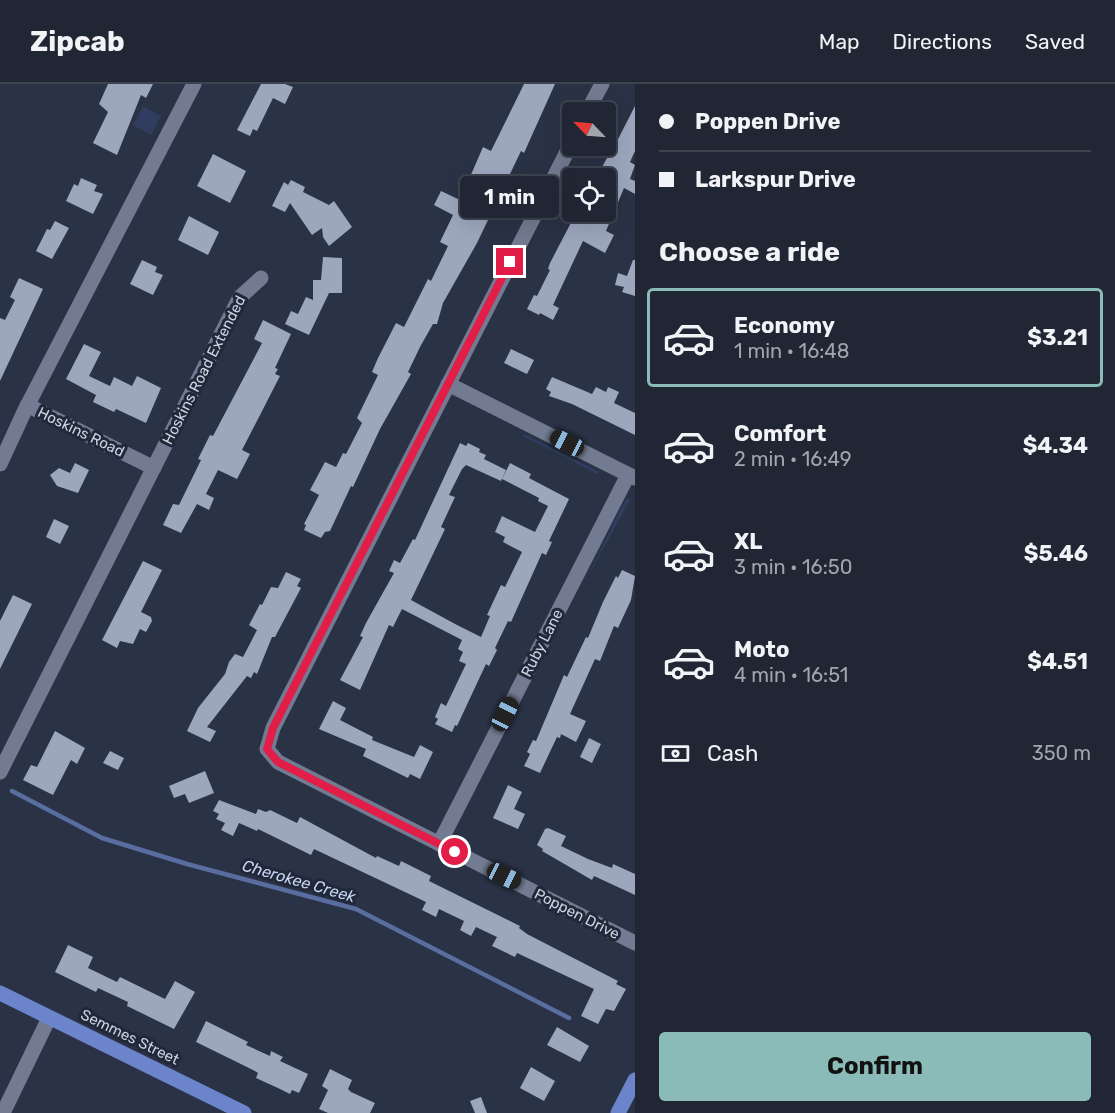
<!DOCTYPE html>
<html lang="en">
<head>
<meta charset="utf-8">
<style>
  :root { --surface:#202634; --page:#2d3240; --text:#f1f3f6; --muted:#a2a5ac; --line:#3d434f; --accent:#8bbbb9 }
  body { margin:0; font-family:Rubik,sans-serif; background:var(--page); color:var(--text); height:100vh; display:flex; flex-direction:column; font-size:22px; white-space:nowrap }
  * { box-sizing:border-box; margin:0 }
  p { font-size:20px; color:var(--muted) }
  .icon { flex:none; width:33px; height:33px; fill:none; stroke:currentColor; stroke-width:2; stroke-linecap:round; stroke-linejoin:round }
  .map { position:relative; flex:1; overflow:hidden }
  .drawer { display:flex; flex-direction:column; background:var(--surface); width:480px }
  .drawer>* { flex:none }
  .guide { display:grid; align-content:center; height:132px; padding:0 24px; background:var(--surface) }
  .needle { width:39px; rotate:295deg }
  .fabs { position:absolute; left:562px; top:18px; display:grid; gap:12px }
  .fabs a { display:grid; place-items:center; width:54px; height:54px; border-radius:6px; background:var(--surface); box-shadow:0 6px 24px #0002,0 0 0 2px var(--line); font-size:30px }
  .end { position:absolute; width:27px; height:27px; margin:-14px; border:8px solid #e11d48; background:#fff; box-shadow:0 0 0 3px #fff }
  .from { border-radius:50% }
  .bubble { position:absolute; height:42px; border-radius:6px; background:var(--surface); box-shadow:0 6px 24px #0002,0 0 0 2px var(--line); font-size:20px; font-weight:700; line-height:42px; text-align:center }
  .car { position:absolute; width:18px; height:36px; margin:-18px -9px; border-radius:8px; box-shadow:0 0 4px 2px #0007; background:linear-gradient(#222 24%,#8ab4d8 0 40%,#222 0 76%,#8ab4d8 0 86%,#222 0) }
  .guide b { display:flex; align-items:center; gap:21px; height:57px; font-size:22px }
  .guide b+b { border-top:2px solid var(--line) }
  .guide i { width:15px; height:15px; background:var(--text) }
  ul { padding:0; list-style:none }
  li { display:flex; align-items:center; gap:18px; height:99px; margin:0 12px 9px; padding:0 12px; border:3px solid transparent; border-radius:6px }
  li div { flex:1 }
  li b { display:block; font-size:22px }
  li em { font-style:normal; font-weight:700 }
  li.current { border-color:var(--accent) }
  li>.icon { width:54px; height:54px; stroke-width:1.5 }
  h2 { padding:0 24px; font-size:27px; line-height:72px }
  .pay { display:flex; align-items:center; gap:15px; height:66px; padding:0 24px; font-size:22px }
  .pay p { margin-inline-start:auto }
  .primary-button { display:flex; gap:12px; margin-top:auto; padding:12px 24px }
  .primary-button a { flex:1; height:69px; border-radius:6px; background:var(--accent); color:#111; font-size:24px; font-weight:700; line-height:69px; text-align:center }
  header { display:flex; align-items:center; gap:36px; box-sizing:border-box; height:84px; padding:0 30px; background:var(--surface); border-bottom:2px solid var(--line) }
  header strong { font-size:28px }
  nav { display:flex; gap:33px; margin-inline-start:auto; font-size:21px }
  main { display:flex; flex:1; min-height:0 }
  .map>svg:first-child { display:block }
  .green { fill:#313d60 }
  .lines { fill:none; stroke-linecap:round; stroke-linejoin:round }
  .stream { stroke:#5a6da1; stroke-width:4.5 }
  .building { fill:#9ca6bd }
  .minor { stroke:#727b91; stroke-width:15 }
  .major { stroke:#6c84cc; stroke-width:15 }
  .route { stroke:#e11d48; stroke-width:8 }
  .labels { text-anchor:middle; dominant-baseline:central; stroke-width:6; stroke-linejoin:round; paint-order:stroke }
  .street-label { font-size:15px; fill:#ced3e0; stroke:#21283a }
  .water-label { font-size:16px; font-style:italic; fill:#c8d5f4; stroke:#21283a }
</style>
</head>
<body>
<header>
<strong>Zipcab</strong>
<nav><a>Map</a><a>Directions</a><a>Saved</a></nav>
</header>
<main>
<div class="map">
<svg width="635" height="1029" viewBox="0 0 635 1029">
  <rect width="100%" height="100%" fill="#2a3245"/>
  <path class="green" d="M143 22 161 32 151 51 133 41Z
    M524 350 599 388 597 390 523 352Z
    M628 414 630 416 587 494 623 420Z"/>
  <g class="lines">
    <path class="stream" d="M12 707 102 754 187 780 356 825 569 934"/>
  </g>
  <path class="building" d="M108 0H153L146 14 141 11 117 71 93 59 108 28 99 20Z
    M261 0H285L293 3 285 20 273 14 257 47 253 45 250 52 237 46Z
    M524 0H555L524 69 521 67 477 159 443 219 437 240H433L420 263 408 288 411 290 380 345 353 403 351 402 330 447 325 448 321 454 304 446 306 441 304 440 319 411 310 406 325 378 336 383 343 369 346 370 362 339 357 334 378 291 372 288 378 274 396 239 404 243 428 195 431 197 448 162 440 158 453 131 434 121 441 107 460 116 483 63 491 67Z
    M635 22V67L630 78 635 81 630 95 635 97V110L624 104 606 147 614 151 605 169 583 157 553 221 559 224 553 236 540 229 539 231 527 225 534 211 537 212 550 186 548 185 550 179 575 131 584 136 588 128H606V85L602 83 607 74 605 72 611 59 615 61Z
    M213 70 246 87 230 119 197 102Z
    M81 94 97 101 94 107 103 110 93 130 66 117 74 100 78 102Z
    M291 96 305 103 303 108 329 121 334 117 352 143 329 162 323 153 322 144 312 151 290 119 285 128 272 122 284 98 288 101Z
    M189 132 219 148 208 171 178 156Z
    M55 137 69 144 52 175 36 167 47 145 50 146Z
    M323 173 342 174V209H329L309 251 285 240 291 227 298 230 306 213 313 216V196H321Z
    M142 176 157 183 155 188 163 191 153 211 130 200Z
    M633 176H635V212L622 208 624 203 615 201 618 189 627 192Z
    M19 194 43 205 0 297V234L5 236 15 216 10 213Z
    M263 236 291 250 275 284 278 285 275 290 280 292 242 366 250 370 237 395 218 386 206 410 214 414 209 426 197 420 181 449 163 441 173 420 179 421 201 376 198 375 210 351 213 352 262 259 254 255Z
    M84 260 101 268 89 292 110 302 114 293 132 302 137 292 161 304 146 339 116 325 114 328 93 318 96 311 66 295Z
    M511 265 534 276 527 290 504 279Z
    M552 293 592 310 596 303 606 308 608 303 619 308 614 319 635 329V351L572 320 549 312 551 308 546 305Z
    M460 359 466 362 468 359 480 365 479 368 486 371 484 375 506 386 501 397 466 381 462 385 449 411 455 413 441 443 445 445 411 516 457 541 481 553 490 532 487 531 501 501 505 503 522 468 503 458 505 453 495 448 502 432 535 448 548 422 538 417 539 414 502 395 510 379 531 390 529 394 569 415 549 457 552 458 546 471 542 469 511 538 508 537 495 564 497 566 489 582 486 580 457 642 455 641 452 648 435 640 438 635 435 633 441 619 446 622 466 580 459 577 463 568 458 565 462 556 402 525 393 543 389 541 360 606 340 596 363 553 360 552 366 539 394 489 389 487 394 476 400 479 413 455 415 456Z
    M75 379 89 386 78 409 57 402 50 391 59 384 70 389Z
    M54 435 69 442 60 460 46 453Z
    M143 477 162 486 141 528 151 533 152 537 146 548 140 545 133 560 120 557 117 564 102 556Z
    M622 486 635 492 631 516 618 544 614 542 600 577 595 575 570 630 586 637 576 658 561 650 560 654 557 653 540 689 524 682 530 670 527 668 533 656 536 657 564 591 567 593 586 553 588 554 603 518 616 492 618 494Z
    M286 488 301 495 297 502 301 504 275 553H272L257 590 254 588 251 594 247 592 207 643 216 647 210 658 187 647 198 624 225 590 229 578 235 570 243 573 257 546 249 541 260 520 262 521 271 503 278 504Z
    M13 511 32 520 0 585V537Z
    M333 617 346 624 340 636 373 653 372 656 414 673 420 661 433 668 420 695 410 690 408 694 367 674 363 672 366 665 319 645Z
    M55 647 85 664 77 680 71 676 53 711 23 696 31 681 37 683Z
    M589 654 601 660 592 679 580 673Z
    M110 667 124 674 118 686 103 679Z
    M205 687 214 709 189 719 185 710 174 714 169 702Z
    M508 701 522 708 514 725 525 730 518 745 493 734Z
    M219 716 256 730 258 725 266 728 270 726 297 739 300 733 376 774 377 772 399 782 401 777 431 792 429 797 520 842 519 844 527 850 618 897 616 900 626 905 614 927 606 925 598 940 581 932 594 905 517 869 515 873 492 862 497 853 476 843 471 852 460 846 464 837 439 825 436 833 422 826 426 818 314 765 311 771 258 745 257 747 239 739 233 752 221 746 225 739 216 735 219 730 213 727Z
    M548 744 566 752 561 762 588 775 612 784 613 780 635 790V811L594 792 592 796 542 767 543 765 537 761 545 745Z
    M68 861 93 873 88 884 117 898 120 893 165 915 175 897 195 908 174 945 127 922 128 918 98 904 96 908 55 888Z
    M206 937 248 958 246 961 270 972 271 967 283 973 280 977 308 990 299 1009 292 1006 290 1010 280 1005 256 994 258 989 253 986 196 958Z
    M557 943 589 962 580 978 547 961Z
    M531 983 555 997 544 1017 520 1004Z
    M330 985 352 996 348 1005 351 1008 375 1019 370 1029H328L319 1025 328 1006 322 1002Z
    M481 1013 487 1029H475L470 1017Z"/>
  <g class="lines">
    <path class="minor" d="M587 28 602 0
      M448 300 635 394
      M27 321 154 384
      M0 380 25 326 194 0
      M267 665 273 644 573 56
      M267 665 278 678 635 859
      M0 688 240 213 261 194
      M439 760 628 391
      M3 1029 49 934"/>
    <path class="major" d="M0 909 244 1029
      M618 1029 635 996"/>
  </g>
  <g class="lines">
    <path class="route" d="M455 768 278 678 267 665 273 644 510 178"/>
  </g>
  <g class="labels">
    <g class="street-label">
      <text transform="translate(204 286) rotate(-63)">Hoskins Road Extended</text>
      <text transform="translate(81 348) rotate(26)">Hoskins Road</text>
      <text transform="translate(542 559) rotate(-63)">Ruby Lane</text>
      <text transform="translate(577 830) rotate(27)">Poppen Drive</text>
      <text transform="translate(130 953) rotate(26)">Semmes Street</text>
    </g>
    <g class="water-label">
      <text transform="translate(299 797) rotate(16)">Cherokee Creek</text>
    </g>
  </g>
</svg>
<div class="fabs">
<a><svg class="needle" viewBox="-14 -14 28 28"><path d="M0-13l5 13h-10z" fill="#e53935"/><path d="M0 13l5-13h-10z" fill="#a2a5ac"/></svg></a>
<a><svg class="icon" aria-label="locate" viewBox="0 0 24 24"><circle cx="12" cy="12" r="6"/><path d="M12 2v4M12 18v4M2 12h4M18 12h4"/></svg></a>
</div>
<i class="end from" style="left:455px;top:768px"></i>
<i class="end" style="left:510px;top:178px"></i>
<div class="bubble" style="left:460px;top:92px;width:99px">1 min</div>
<i class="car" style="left:567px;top:359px;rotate:297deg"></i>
<i class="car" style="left:505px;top:630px;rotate:27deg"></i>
<i class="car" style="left:504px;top:792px;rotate:116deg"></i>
</div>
<section class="drawer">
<div class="guide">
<b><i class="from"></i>Poppen Drive</b>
<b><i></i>Larkspur Drive</b>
</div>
<h2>Choose a ride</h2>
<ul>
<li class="current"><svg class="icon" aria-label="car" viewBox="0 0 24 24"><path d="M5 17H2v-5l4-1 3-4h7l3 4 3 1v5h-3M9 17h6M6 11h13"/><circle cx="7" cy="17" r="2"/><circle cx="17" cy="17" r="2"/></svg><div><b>Economy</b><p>1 min · 16:48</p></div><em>$3.21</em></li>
<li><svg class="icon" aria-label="car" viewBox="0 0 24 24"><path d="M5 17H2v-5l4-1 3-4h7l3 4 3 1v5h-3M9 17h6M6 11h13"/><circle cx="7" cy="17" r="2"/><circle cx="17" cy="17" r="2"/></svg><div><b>Comfort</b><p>2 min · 16:49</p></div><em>$4.34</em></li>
<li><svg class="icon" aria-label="car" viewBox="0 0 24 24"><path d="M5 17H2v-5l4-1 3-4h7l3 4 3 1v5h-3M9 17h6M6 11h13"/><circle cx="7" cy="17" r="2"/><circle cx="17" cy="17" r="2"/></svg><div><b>XL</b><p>3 min · 16:50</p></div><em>$5.46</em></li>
<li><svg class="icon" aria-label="car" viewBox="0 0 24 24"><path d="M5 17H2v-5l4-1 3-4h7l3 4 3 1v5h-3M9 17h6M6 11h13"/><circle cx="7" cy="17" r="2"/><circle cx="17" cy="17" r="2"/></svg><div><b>Moto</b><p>4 min · 16:51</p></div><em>$4.51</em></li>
</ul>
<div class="pay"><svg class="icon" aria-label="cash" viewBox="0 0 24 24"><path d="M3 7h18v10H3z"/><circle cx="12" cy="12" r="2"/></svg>Cash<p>350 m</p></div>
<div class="primary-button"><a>Confirm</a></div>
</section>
</main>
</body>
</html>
